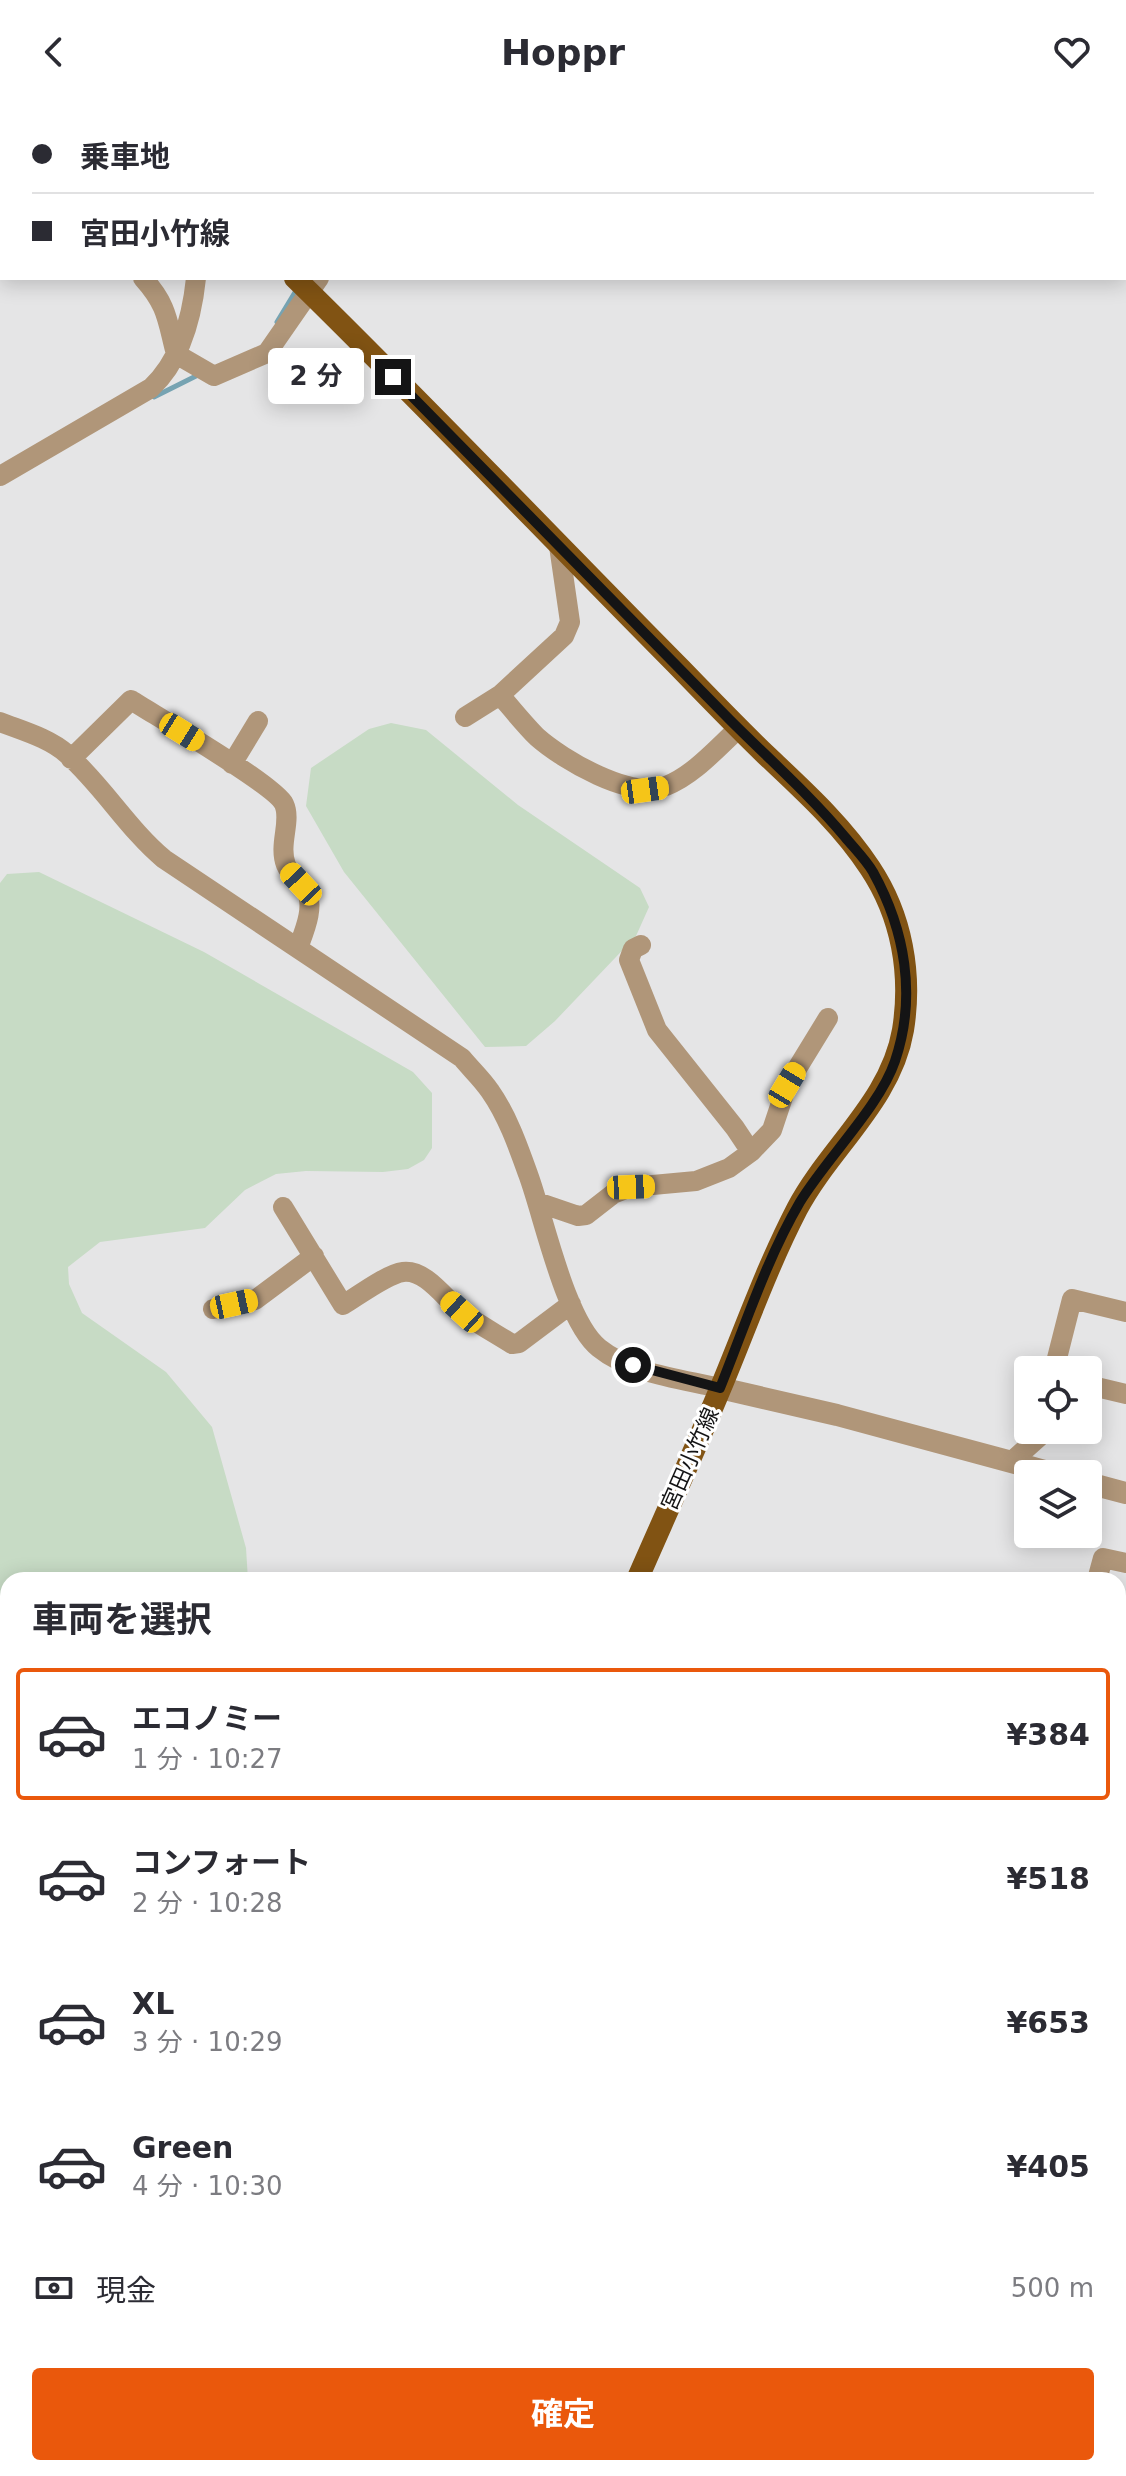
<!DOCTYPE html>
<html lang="ja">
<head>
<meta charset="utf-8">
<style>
  :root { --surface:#fff; --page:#f2f2f3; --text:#2b2b33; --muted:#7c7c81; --line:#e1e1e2; --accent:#ea580c }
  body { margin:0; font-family:"DejaVu Sans","Noto Sans JP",sans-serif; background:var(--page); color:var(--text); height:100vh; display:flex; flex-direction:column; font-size:30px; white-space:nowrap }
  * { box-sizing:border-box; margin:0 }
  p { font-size:26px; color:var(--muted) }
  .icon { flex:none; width:44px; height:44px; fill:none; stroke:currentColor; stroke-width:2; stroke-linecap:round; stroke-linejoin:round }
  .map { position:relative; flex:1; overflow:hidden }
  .drawer { position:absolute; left:0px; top:1468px; width:1126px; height:904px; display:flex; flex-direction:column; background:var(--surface); border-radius:24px 24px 0 0; box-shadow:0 4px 20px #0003 }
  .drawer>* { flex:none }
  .guide { position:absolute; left:0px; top:0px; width:1126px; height:176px; box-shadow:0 4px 20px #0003; display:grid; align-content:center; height:176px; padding:0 32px; background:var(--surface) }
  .controls { position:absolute; left:1014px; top:1252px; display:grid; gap:16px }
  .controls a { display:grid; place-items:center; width:88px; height:88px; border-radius:8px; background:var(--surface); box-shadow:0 4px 20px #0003; font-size:40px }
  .end { position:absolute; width:36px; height:36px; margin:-18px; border:10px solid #141415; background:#fff; box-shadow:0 0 0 4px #fff }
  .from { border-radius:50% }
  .bubble { position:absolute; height:56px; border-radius:8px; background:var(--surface); box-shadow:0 4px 20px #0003; font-size:26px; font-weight:700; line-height:56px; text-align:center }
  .car { position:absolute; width:24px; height:48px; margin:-24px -12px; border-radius:10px; box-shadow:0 0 6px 2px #0007; background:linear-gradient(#f5c518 24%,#345 0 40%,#f5c518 0 76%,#345 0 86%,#f5c518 0) }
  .guide b { display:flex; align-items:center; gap:28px; height:76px; font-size:30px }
  .guide b+b { border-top:2px solid var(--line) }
  .guide i { width:20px; height:20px; background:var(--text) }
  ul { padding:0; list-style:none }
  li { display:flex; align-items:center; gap:24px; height:132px; margin:0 16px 12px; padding:0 16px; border:4px solid transparent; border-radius:8px }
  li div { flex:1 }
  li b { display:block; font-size:30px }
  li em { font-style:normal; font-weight:700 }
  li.on { border-color:var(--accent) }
  li>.icon { width:72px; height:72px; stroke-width:1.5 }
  h2 { padding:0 32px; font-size:36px; line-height:96px }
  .pay { display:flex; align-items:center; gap:20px; height:88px; padding:0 32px; font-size:30px }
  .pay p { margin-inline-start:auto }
  .primary-button { display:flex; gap:16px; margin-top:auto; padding:16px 32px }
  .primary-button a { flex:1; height:92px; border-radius:8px; background:var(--accent); color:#fff; font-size:32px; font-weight:700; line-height:92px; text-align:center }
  header { display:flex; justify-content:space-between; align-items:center; height:104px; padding:0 32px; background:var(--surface); font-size:36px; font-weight:700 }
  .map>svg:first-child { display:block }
  .green { fill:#c7dbc5 }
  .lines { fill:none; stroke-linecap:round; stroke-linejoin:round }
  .stream { stroke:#76a3b2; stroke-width:5 }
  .minor { stroke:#b09679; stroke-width:20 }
  .tertiary { stroke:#b09679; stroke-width:22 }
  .primary { stroke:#815313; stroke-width:22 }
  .route { stroke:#141415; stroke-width:10 }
  .labels { text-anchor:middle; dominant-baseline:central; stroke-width:6; stroke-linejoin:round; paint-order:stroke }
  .street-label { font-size:22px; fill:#141415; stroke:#fff }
</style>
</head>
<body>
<header><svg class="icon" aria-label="back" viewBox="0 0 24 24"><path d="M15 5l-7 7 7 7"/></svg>Hoppr<svg class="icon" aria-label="heart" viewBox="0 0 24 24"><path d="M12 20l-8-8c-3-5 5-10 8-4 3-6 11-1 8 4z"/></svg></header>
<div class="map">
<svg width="1126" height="2372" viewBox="0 0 1126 2372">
  <rect width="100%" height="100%" fill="#e5e5e6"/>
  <path class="green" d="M391 619 426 626 518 701 640 784 649 803 636 832 555 917 526 942 485 943 344 768 306 702 311 664 369 625Z
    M39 768 204 848 413 968 432 989V1044L424 1056 408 1065 383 1068 306 1067 276 1070 245 1086 205 1124 100 1138 68 1163 69 1180 82 1209 166 1268 212 1323 246 1444 248 1476H8V1520L0 1525V779L7 770Z"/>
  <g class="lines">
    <path class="stream" d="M365 2 367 0
      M277 218 297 185
      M154 293 198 271"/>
    <path class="minor" d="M22 0 26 2
      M782 2 793 0
      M0 57 2 56
      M143 174C168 202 167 216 176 250L214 272 267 249 319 174
      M0 372 151 284C181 256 192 213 196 174
      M500 591 564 532 570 518 559 442
      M465 613 500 591C512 605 524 620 537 633 563 656 631 696 666 682 694 671 717 644 739 624
      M0 618C23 627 49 634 67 650 103 682 128 725 164 755L462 954C471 965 482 975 490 987 507 1011 518 1042 528 1070 544 1113 565 1217 599 1244 631 1270 682 1275 720 1284
      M71 655 131 596C156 612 275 681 284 700 292 717 278 740 286 761 290 771 299 776 305 785 316 801 304 828 298 844
      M232 660 258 617
      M641 841 633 845 629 856 657 926 735 1024 751 1048
      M537 1098 578 1112 586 1111 613 1090 631 1083 696 1077 729 1064 751 1048 772 1026 787 981 828 914
      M283 1103 343 1201C358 1192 387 1170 403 1168 427 1165 447 1198 464 1210 480 1221 496 1230 512 1240L519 1239 571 1200
      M213 1205 255 1196 314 1152
      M1054 1266 1072 1195 1126 1208
      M1088 1281 1126 1290
      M1011 1358 1039 1333 1041 1326
      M1097 1476 1103 1454 1126 1459
      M1118 1508 1126 1510
      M1118 1549 1126 1551
      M0 1787 8 1784
      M1118 1851 1126 1842
      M1118 1933 1126 1923
      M0 1961 8 1969
      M0 2162 8 2172
      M0 2247 8 2251
      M523 2364 546 2372"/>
    <path class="tertiary" d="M720 1284 837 1311 1056 1370
      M1088 1379 1126 1389
      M1118 2038 1126 2045"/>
    <path class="primary" d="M211 2V0
      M295 174C426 302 552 435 681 565 709 594 737 623 766 651 803 686 842 721 870 764 902 812 912 870 903 926 891 997 829 1044 797 1105 767 1163 746 1223 721 1283 694 1348 665 1412 637 1476
      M0 2012 8 2002"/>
  </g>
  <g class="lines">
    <path class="route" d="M393 273C505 388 618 502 730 616 769 655 810 691 845 733 854 744 866 756 873 768 905 826 917 892 895 957 880 1002 826 1055 800 1098 766 1156 745 1222 720 1284L633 1261"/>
  </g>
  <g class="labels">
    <g class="street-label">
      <text transform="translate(690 1355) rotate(-66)">宮田小竹線</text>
    </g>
  </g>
</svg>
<div class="controls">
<a><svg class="icon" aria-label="locate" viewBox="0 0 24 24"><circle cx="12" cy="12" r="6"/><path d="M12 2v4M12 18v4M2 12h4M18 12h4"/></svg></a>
<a><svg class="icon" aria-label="layers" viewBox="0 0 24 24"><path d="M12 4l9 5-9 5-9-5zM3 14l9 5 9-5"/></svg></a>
</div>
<i class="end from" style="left:633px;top:1261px"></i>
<i class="end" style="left:393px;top:273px"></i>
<div class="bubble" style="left:268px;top:244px;width:96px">2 分</div>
<i class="car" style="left:182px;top:628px;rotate:122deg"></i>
<i class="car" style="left:645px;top:686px;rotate:82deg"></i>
<i class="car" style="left:301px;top:780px;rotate:317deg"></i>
<i class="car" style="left:787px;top:981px;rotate:31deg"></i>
<i class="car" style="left:631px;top:1083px;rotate:88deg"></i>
<i class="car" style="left:234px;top:1200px;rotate:78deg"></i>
<i class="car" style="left:462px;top:1208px;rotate:312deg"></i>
<div class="guide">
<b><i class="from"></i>乗車地</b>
<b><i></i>宮田小竹線</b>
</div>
<section class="drawer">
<h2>車両を選択</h2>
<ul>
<li class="on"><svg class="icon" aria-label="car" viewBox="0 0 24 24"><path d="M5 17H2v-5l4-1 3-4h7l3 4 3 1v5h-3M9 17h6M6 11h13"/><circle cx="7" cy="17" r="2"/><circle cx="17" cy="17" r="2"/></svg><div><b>エコノミー</b><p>1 分 · 10:27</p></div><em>¥384</em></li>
<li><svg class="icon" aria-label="car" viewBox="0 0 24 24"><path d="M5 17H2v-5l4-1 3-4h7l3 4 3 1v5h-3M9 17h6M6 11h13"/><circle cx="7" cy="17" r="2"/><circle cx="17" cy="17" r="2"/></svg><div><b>コンフォート</b><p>2 分 · 10:28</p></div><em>¥518</em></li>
<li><svg class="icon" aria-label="car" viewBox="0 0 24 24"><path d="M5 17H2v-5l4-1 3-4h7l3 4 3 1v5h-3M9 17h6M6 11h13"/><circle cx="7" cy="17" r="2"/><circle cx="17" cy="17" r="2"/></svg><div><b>XL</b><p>3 分 · 10:29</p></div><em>¥653</em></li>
<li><svg class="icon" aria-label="car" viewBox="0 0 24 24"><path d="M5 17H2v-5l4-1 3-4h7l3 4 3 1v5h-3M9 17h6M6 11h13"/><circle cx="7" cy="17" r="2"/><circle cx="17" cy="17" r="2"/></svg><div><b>Green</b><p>4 分 · 10:30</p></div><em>¥405</em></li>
</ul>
<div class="pay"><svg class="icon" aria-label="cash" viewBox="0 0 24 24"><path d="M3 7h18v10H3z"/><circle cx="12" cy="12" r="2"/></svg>現金<p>500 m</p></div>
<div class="primary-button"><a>確定</a></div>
</section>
</div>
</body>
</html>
